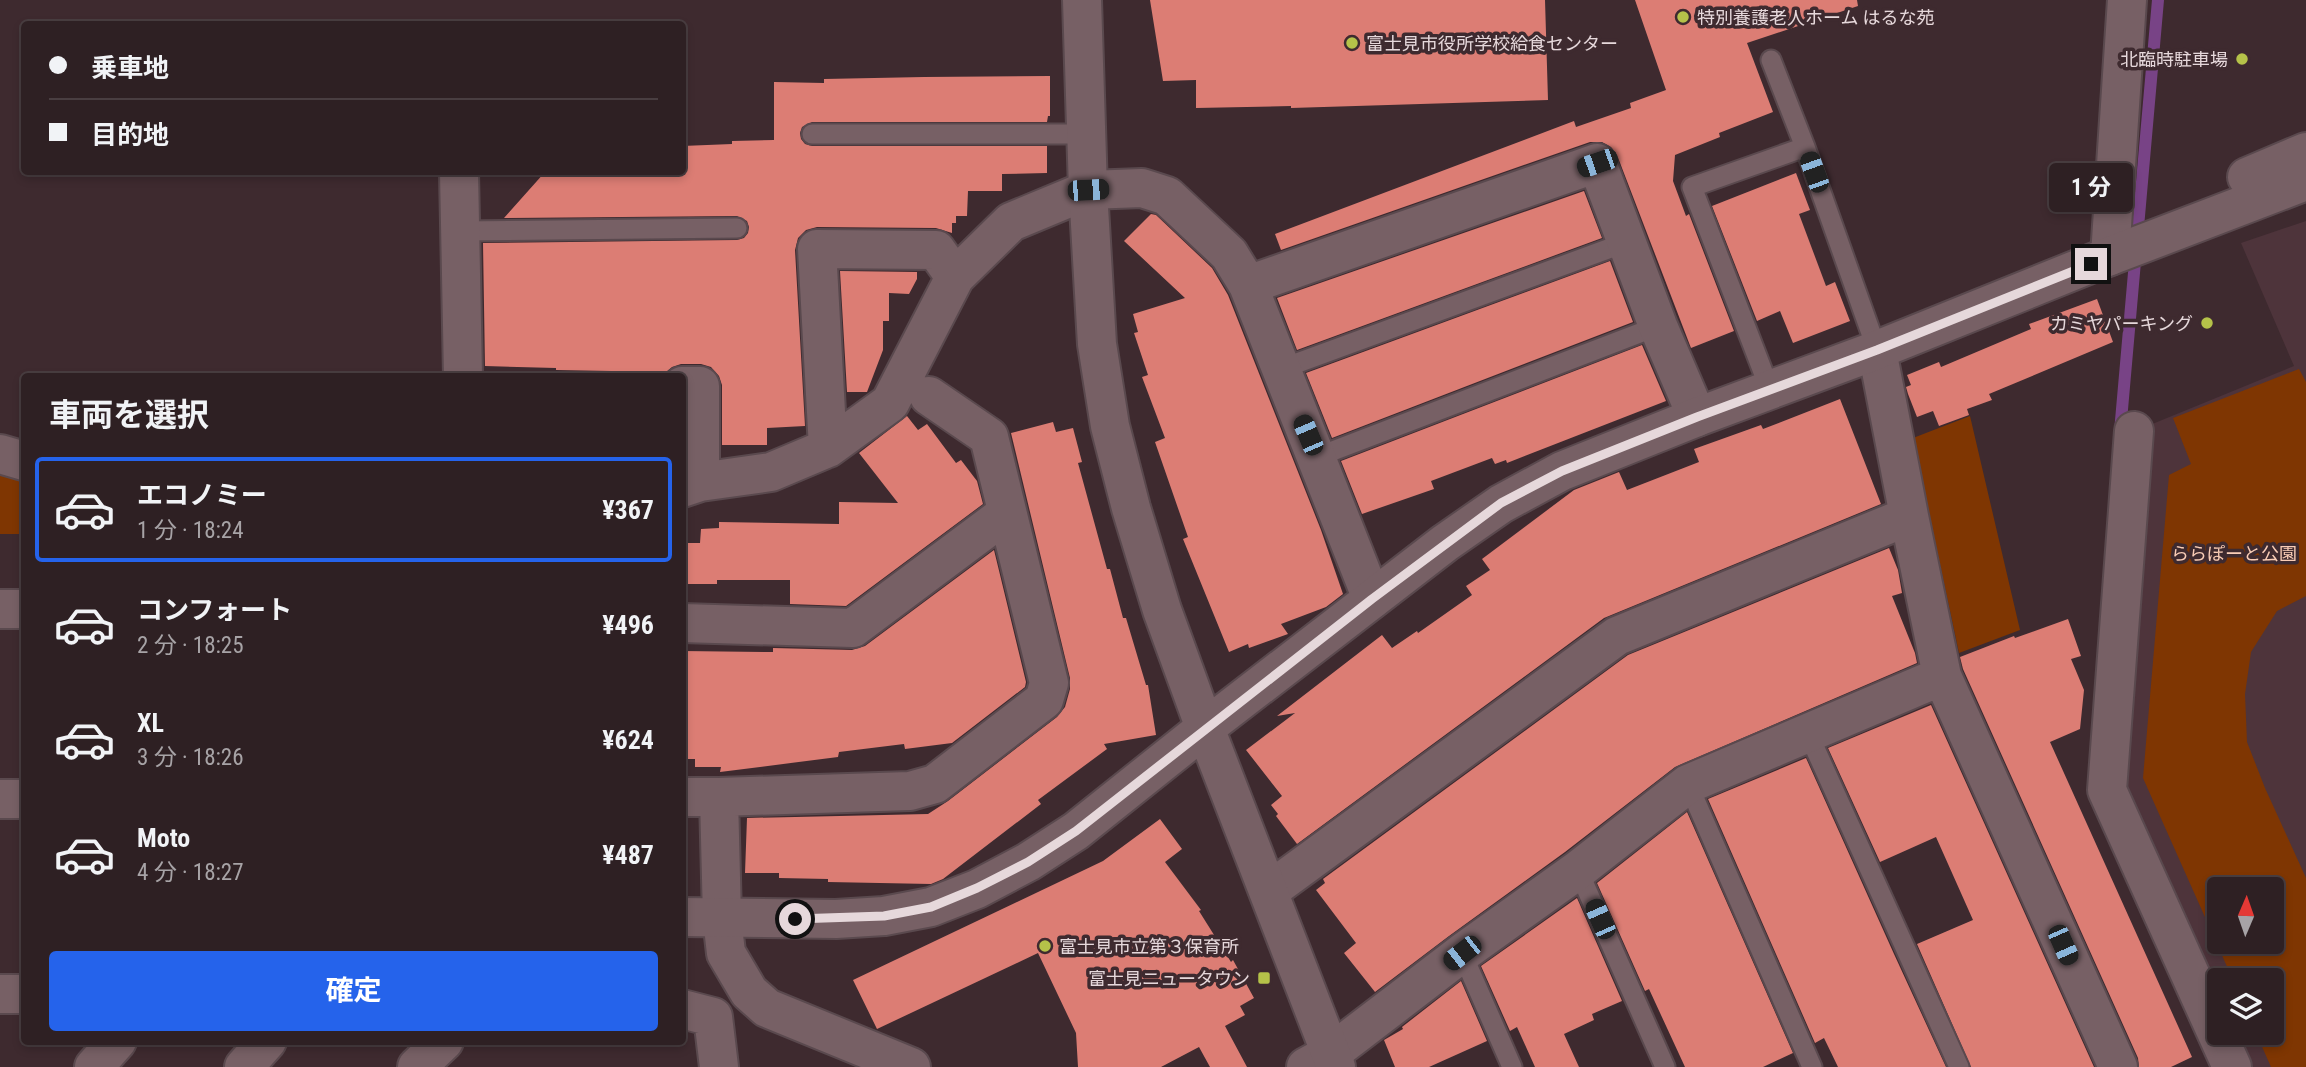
<!DOCTYPE html>
<html lang="ja">
<head>
<meta charset="utf-8">
<style>
  :root { --surface:#2e2023; --page:#36282b; --text:#f1f3f6; --muted:#a7a3a6; --line:#493e41; --accent:#2563eb }
  body { margin:0; font-family:"Roboto Condensed","Noto Sans JP",sans-serif; background:var(--page); color:var(--text); height:100vh; display:flex; flex-direction:column; font-size:26px; white-space:nowrap }
  * { box-sizing:border-box; margin:0 }
  p { font-size:23px; color:var(--muted) }
  .icon { flex:none; width:38px; height:38px; fill:none; stroke:currentColor; stroke-width:2; stroke-linecap:round; stroke-linejoin:round }
  .map { position:relative; flex:1; overflow:hidden }
  .panel { position:absolute; left:21px; top:373px; width:665px; height:672px; display:flex; flex-direction:column; background:var(--surface); border-radius:7px; box-shadow:0 4px 10px #0003,0 0 0 2px var(--line) }
  .panel>* { flex:none }
  .guide { position:absolute; left:21px; top:21px; width:665px; height:154px; border-radius:7px; box-shadow:0 4px 10px #0003,0 0 0 2px var(--line); display:grid; align-content:center; height:154px; padding:0 28px; background:var(--surface) }
  .needle { width:46px; rotate:2deg }
  .tools { position:absolute; left:2207px; top:877px; display:grid; gap:14px }
  .tools a { display:grid; place-items:center; width:77px; height:77px; border-radius:7px; background:var(--surface); box-shadow:0 4px 10px #0003,0 0 0 2px var(--line); font-size:35px }
  .end { position:absolute; width:32px; height:32px; margin:-16px; border:9px solid #e6d8db; background:#111; box-shadow:0 0 0 4px #111 }
  .from { border-radius:50% }
  .bubble { position:absolute; height:49px; border-radius:7px; background:var(--surface); box-shadow:0 4px 10px #0003,0 0 0 2px var(--line); font-size:23px; font-weight:700; line-height:49px; text-align:center }
  .car { position:absolute; width:21px; height:42px; margin:-21px -10px; border-radius:9px; box-shadow:0 0 5px 2px #0007; background:linear-gradient(#222 24%,#8ab4d8 0 40%,#222 0 76%,#8ab4d8 0 86%,#222 0) }
  .guide b { display:flex; align-items:center; gap:24px; height:66px; font-size:26px }
  .guide b+b { border-top:2px solid var(--line) }
  .guide i { width:18px; height:18px; background:var(--text) }
  ul { padding:0; list-style:none }
  li { display:flex; align-items:center; gap:21px; height:105px; margin:0 14px 10px; padding:0 14px; border:4px solid transparent; border-radius:7px }
  li div { flex:1 }
  li b { display:block; font-size:26px }
  li em { font-style:normal; font-weight:700 }
  li.active { border-color:var(--accent) }
  li>.icon { width:63px; height:63px; stroke-width:1.5 }
  h2 { padding:0 28px; font-size:32px; line-height:84px }
  .primary-button { display:flex; gap:14px; margin-top:auto; padding:14px 28px }
  .primary-button a { flex:1; height:80px; border-radius:7px; background:var(--accent); color:#fff; font-size:28px; font-weight:700; line-height:80px; text-align:center }
  .map>svg:first-child { display:block }
  .built { fill:#4e343b; fill-rule:evenodd }
  .green { fill:#7f3602; fill-rule:evenodd }
  .lines { fill:none; stroke-linecap:round; stroke-linejoin:round }
  .stream { stroke:#784386; stroke-width:12 }
  .building { fill:#dc7d74 }
  .service-casing { stroke:#5a494e; stroke-width:23 }
  .minor-casing { stroke:#5a494e; stroke-width:42 }
  .tertiary-casing { stroke:#5a494e; stroke-width:42 }
  .service { stroke:#776065; stroke-width:19 }
  .minor { stroke:#776065; stroke-width:38 }
  .tertiary { stroke:#776065; stroke-width:38 }
  .route { stroke:#e6d8db; stroke-width:9 }
  .poi-dot { fill:#b5c249; stroke:#3e2a2f; stroke-width:2.5 }
  .labels { text-anchor:middle; dominant-baseline:central; stroke-width:7; stroke-linejoin:round; paint-order:stroke }
  .poi-label { font-size:18px; fill:#e6d8db; stroke:#3e2a2f; text-anchor:start }
  .park-label { font-size:18px; fill:#facdb6; stroke:#3e2a2f }
</style>
</head>
<body>
<div class="map">
<svg width="2306" height="1067" viewBox="0 0 2306 1067">
  <rect width="100%" height="100%" fill="#3e2a2f"/>
  <path class="built" d="M2306 221V1067H2242L2226 1033 2272 1032V980H2219V1016L2117 791 2145 427 2294 366 2241 243ZM2219 889H2272V942H2219Z"/>
  <path class="green" d="M2299 369 2306 382V596L2277 611 2251 652 2245 694 2247 742 2265 788 2306 878V1067H2271L2256 1033 2272 1032V980H2233L2143 778 2169 475 2191 464 2173 418ZM2219 889H2272V942H2219Z
    M1970 416 2020 630 1959 653 1913 438Z
    M0 474 24 481V534H0Z"/>
  <g class="lines">
    <path class="stream" d="M2120 432 2158 0"/>
  </g>
  <path class="building" d="M1150 0H1545L1548 100 1291 108V106L1196 108V80L1163 81Z
    M1635 0H1857L1858 6 1747 43 1773 112 1719 133 1720 137 1675 155 1673 181 1686 216 1689 214 1734 331 1691 348 1617 155 1611 147 1602 142H1590L1281 250 1275 234 1574 121 1576 127 1631 108 1630 103 1666 90Z
    M1050 76V116H1048L1047 122H812L802 127 800 133 801 139 805 144 812 146H1047V173L1002 174V191H968L967 216H956V223H952V233L936 228 817 227 806 230 798 238 795 250 805 426 767 428V445H722V385L719 376 711 367 701 364H681L672 367 666 372 556 370V368L485 366 483 243 737 240 744 238 748 233 749 227 747 221 737 216 504 218 545 172H682V146L732 144V141L774 140V82L824 83V79L924 77Z
    M1796 173 1810 210 1799 214 1826 286 1835 282 1850 321 1793 343 1780 311 1757 321 1712 206Z
    M1584 191 1602 238 1297 350 1277 298Z
    M1151 214 1156 215 1212 268 1228 295 1321 530 1343 594 1326 607 1281 624 1288 634 1249 648 1248 644 1229 652 1183 539 1188 537 1155 442 1165 438 1142 377 1148 375 1134 333 1138 332 1133 314 1185 298 1124 241Z
    M1610 261 1633 322 1332 438 1306 373Z
    M840 271 917 272V279L909 294 889 293V321H883V350L867 392H847Z
    M2097 299 2113 342 1989 394 1992 400 1967 409 1969 415 1939 426 1933 411 1917 417 1908 394 1906 387 1911 385 1907 375 1939 362 1941 367 2031 329 2029 324Z
    M1642 345 1666 401 1507 463 1506 460 1495 464 1492 458 1431 481 1434 489 1362 514 1341 461Z
    M1840 399 1881 504 1604 618 1297 844 1276 816 1278 814 1271 805 1282 796 1246 750 1295 713 1277 716 1382 635 1392 648 1417 631 1418 633 1472 595 1466 586 1490 570 1482 559 1574 490 1619 472 1627 490 1699 462 1694 449 1761 425 1763 429Z
    M907 416 918 430 927 424 956 463 961 460 977 481 983 504 846 606 790 604V580H717V584H682V543H700L701 529 719 528V522L839 524V502L898 503 859 453Z
    M1053 422 1056 432 1073 428 1082 462 1078 463 1107 569H1110L1123 618H1126L1146 685H1148L1156 735 1104 744 1107 749 1038 800 1041 804 943 879 931 884 828 882V879L779 878V873H745L747 818 928 814 948 801 1057 717 1065 707 1070 689V678L1011 433Z
    M1889 548 1898 570 1902 593 1892 596 1915 653 1917 663 1675 767 1565 852 1449 936 1375 992 1344 953 1356 943 1316 890 1325 883 1323 879 1628 655Z
    M994 550 1026 682 1025 687 952 743 905 749 904 744 839 752 838 757 720 772 721 767H695V759H682V651L773 652V648L852 650 865 646Z
    M2068 619 2081 656 2071 659 2084 690 2080 729 2050 742 2192 1057 2171 1067H2139L2138 1058 1963 669 1960 657 2014 636 2015 638Z
    M1931 705 2094 1067H1971L1917 944 1973 920 1936 837 1880 862 1828 748Z
    M1806 758 1894 954 1946 1067H1838L1824 1038 1815 1043 1708 799Z
    M1687 812 1793 1053 1763 1067H1685L1649 989 1645 991 1597 883Z
    M1160 819 1182 849 1165 862 1201 910 1199 911 1231 962 1233 960 1254 998 1240 1006 1245 1015 1225 1026 1247 1067H1210L1199 1047 1161 1067H1078L1076 1033 1038 953 877 1029 853 980 1103 861Z
    M1577 898 1622 1001 1592 1014 1594 1020 1564 1034 1579 1067H1535L1517 1027 1510 1031 1481 966Z
    M1461 981 1487 1041 1429 1067H1395L1384 1040 1403 1029 1402 1027Z"/>
  <g class="lines">
    <defs>
      <path id="service" d="M1771 60 1805 147
        M812 134H1087
        M460 231 737 228
        M1281 369 1627 242
        M1770 390 1692 187 1805 147 1877 350
        M1317 457 1658 326
        M1808 733 1959 1067
        M1688 784 1812 1067
        M1578 870 1665 1067
        M1462 953 1512 1067"/>
      <path id="minor" d="M459 172 463 376
        M2110 256 2127 0
        M1248 285 1597 163 1658 326 1697 417
        M1877 350 1909 516 1942 676 2118 1067
        M682 386H700V482
        M2134 431 2107 790 2232 1067
        M828 448 817 249 936 250 955 277
        M0 454 24 461
        M682 488 700 482 771 472 828 448 890 403 955 277 1011 222 1088 190 1142 188 1167 196 1229 254 1248 285 1372 599
        M0 609H24
        M682 623 853 628 1007 513
        M682 797H719L722 918 726 953 749 992 767 1008 911 1067
        M719 797 910 791 935 784 1044 700 1049 683 989 437 929 396
        M0 799H24
        M1269 891 1617 636 1909 516
        M0 994H24
        M682 1009 713 1017
        M713 1017 719 1067
        M94 1067 117 1041
        M417 1067 444 1041
        M1306 1067 1330 1054 1462 953 1578 870 1688 784 1942 676"/>
      <path id="tertiary" d="M1082 0 1088 190 1097 344 1110 426 1131 508 1162 610 1205 728 1336 1067
        M2247 177 2306 152
        M682 917 836 919 884 916 931 907 977 889 1028 862 1076 831 1205 728 1445 543 1501 504 1562 471 1697 417 1877 350 2110 256 2306 181
        M244 1067 267 1041"/>
    </defs>
    <use href="#service" class="service-casing"/>
    <use href="#minor" class="minor-casing"/>
    <use href="#tertiary" class="tertiary-casing"/>
    <use href="#service" class="service"/>
    <use href="#minor" class="minor"/>
    <use href="#tertiary" class="tertiary"/>
  </g>
  <g class="lines">
    <path class="route" d="M795 919 884 916 931 907 977 888 1028 862 1076 831 1372 599 1501 503 1562 471 1697 417 1877 350 2091 264"/>
  </g>
  <g class="poi-dot">
    <circle cx="1683" cy="17" r="7"/>
    <circle cx="1352" cy="43" r="7"/>
    <circle cx="2242" cy="59" r="7"/>
    <circle cx="2207" cy="323" r="7"/>
    <circle cx="1045" cy="946" r="7"/>
    <rect x="1257" y="971" width="14" height="14" rx="3.5"/>
  </g>
  <g class="labels">
    <g class="poi-label">
      <text x="1697" y="17">特別養護老人ホーム はるな苑</text>
      <text x="1366" y="43">富士見市役所学校給食センター</text>
      <text x="2228" y="59" text-anchor="end">北臨時駐車場</text>
      <text x="2193" y="323" text-anchor="end">カミヤパーキング</text>
      <text x="1059" y="946">富士見市立第３保育所</text>
      <text x="1250" y="978" text-anchor="end">富士見ニュータウン</text>
    </g>
    <g class="park-label">
      <text x="2234" y="553">ららぽーと公園</text>
    </g>
  </g>
</svg>
<div class="tools">
<a><svg class="needle" viewBox="-14 -14 28 28"><path d="M0-13l5 13h-10z" fill="#e53935"/><path d="M0 13l5-13h-10z" fill="#a7a3a6"/></svg></a>
<a><svg class="icon" aria-label="layers" viewBox="0 0 24 24"><path d="M12 4l9 5-9 5-9-5zM3 14l9 5 9-5"/></svg></a>
</div>
<i class="end from" style="left:795px;top:919px"></i>
<i class="end" style="left:2091px;top:264px"></i>
<div class="bubble" style="left:2049px;top:163px;width:84px">1 分</div>
<i class="car" style="left:1597px;top:163px;rotate:251deg"></i>
<i class="car" style="left:1814px;top:172px;rotate:340deg"></i>
<i class="car" style="left:1088px;top:190px;rotate:87deg"></i>
<i class="car" style="left:1308px;top:435px;rotate:337deg"></i>
<i class="car" style="left:1600px;top:919px;rotate:336deg"></i>
<i class="car" style="left:2063px;top:945px;rotate:156deg"></i>
<i class="car" style="left:1462px;top:953px;rotate:232deg"></i>
<div class="guide">
<b><i class="from"></i>乗車地</b>
<b><i></i>目的地</b>
</div>
<section class="panel">
<h2>車両を選択</h2>
<ul>
<li class="active"><svg class="icon" aria-label="car" viewBox="0 0 24 24"><path d="M5 17H2v-5l4-1 3-4h7l3 4 3 1v5h-3M9 17h6M6 11h13"/><circle cx="7" cy="17" r="2"/><circle cx="17" cy="17" r="2"/></svg><div><b>エコノミー</b><p>1 分 · 18:24</p></div><em>¥367</em></li>
<li><svg class="icon" aria-label="car" viewBox="0 0 24 24"><path d="M5 17H2v-5l4-1 3-4h7l3 4 3 1v5h-3M9 17h6M6 11h13"/><circle cx="7" cy="17" r="2"/><circle cx="17" cy="17" r="2"/></svg><div><b>コンフォート</b><p>2 分 · 18:25</p></div><em>¥496</em></li>
<li><svg class="icon" aria-label="car" viewBox="0 0 24 24"><path d="M5 17H2v-5l4-1 3-4h7l3 4 3 1v5h-3M9 17h6M6 11h13"/><circle cx="7" cy="17" r="2"/><circle cx="17" cy="17" r="2"/></svg><div><b>XL</b><p>3 分 · 18:26</p></div><em>¥624</em></li>
<li><svg class="icon" aria-label="car" viewBox="0 0 24 24"><path d="M5 17H2v-5l4-1 3-4h7l3 4 3 1v5h-3M9 17h6M6 11h13"/><circle cx="7" cy="17" r="2"/><circle cx="17" cy="17" r="2"/></svg><div><b>Moto</b><p>4 分 · 18:27</p></div><em>¥487</em></li>
</ul>
<div class="primary-button"><a>確定</a></div>
</section>
</div>
</body>
</html>
